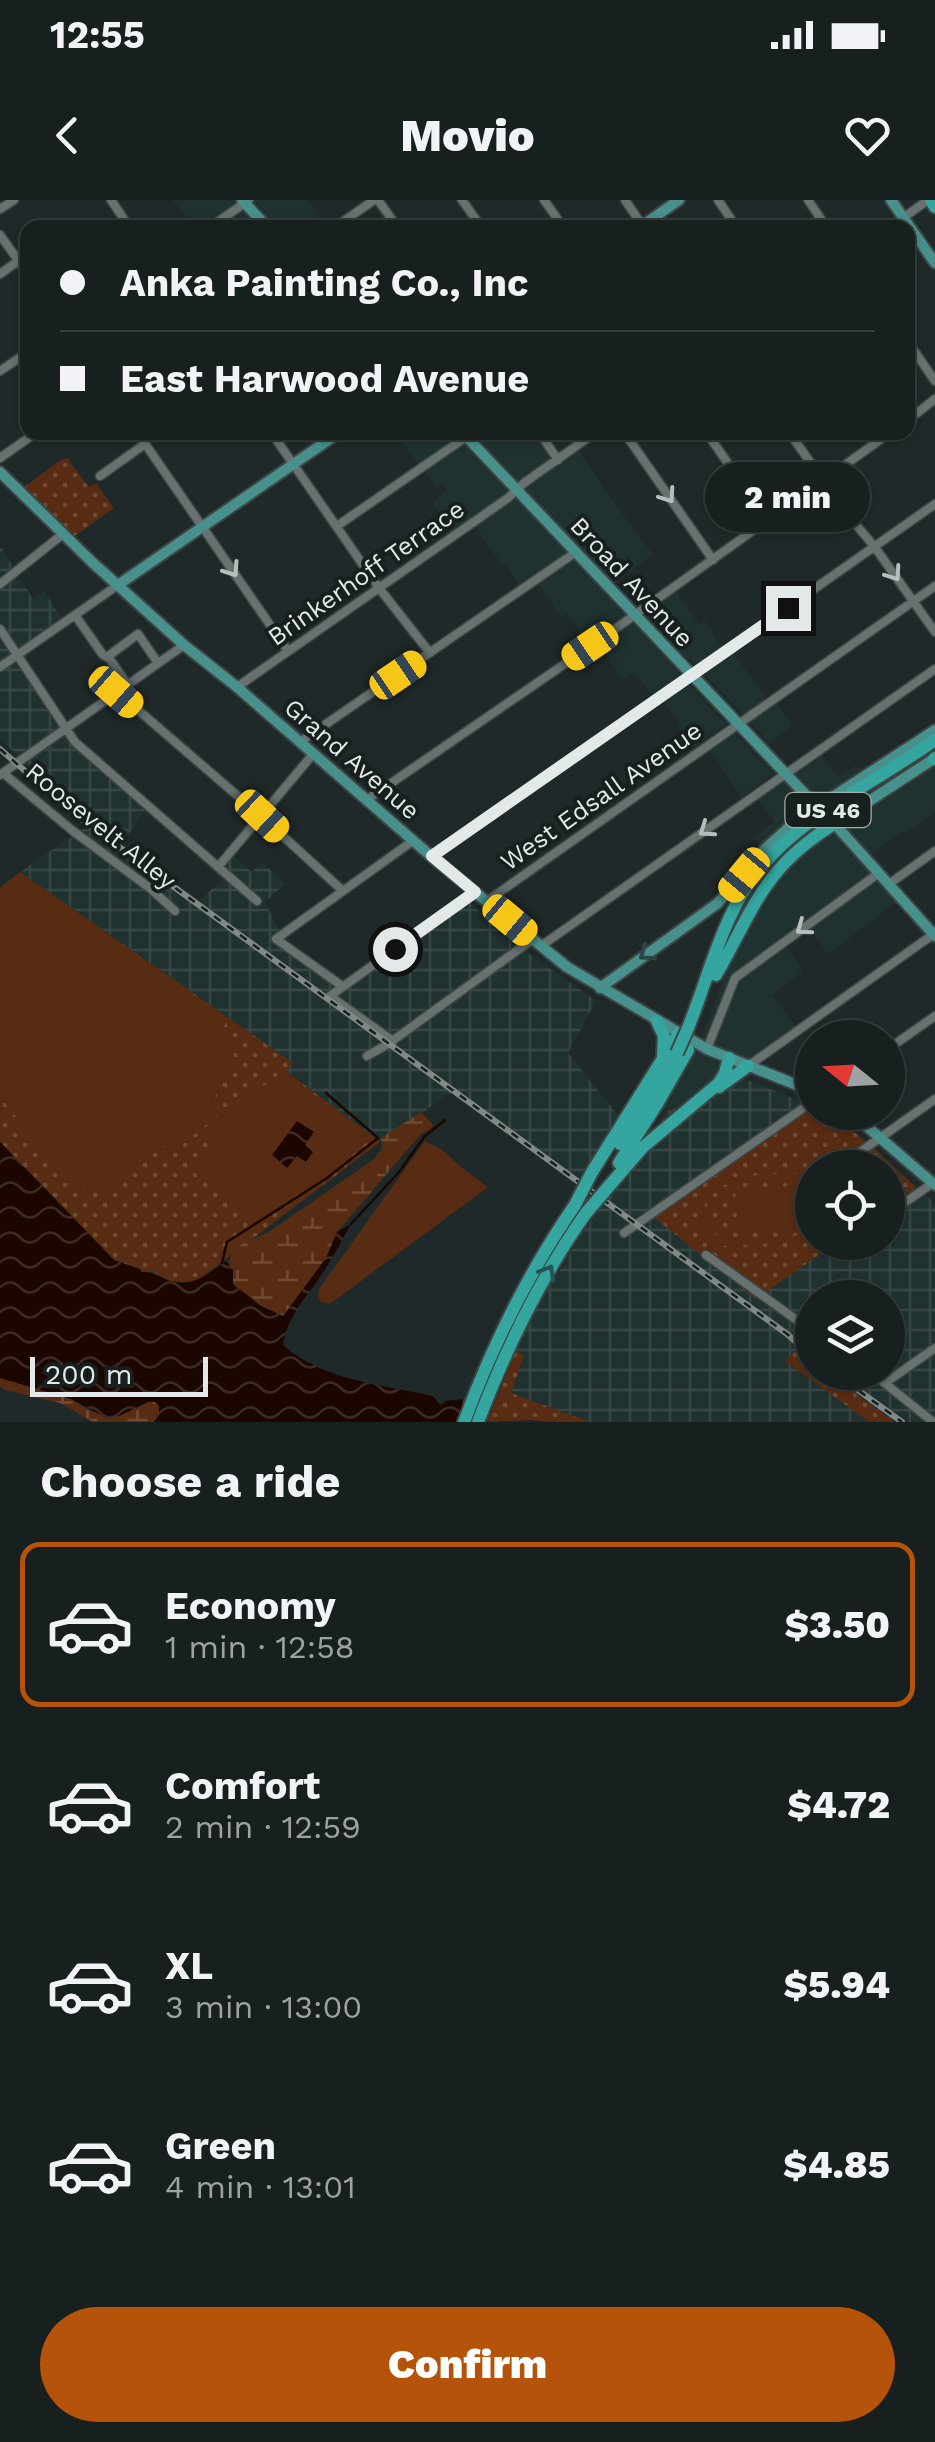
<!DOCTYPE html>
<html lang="en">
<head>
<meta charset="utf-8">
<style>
  :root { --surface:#181f1f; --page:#252c2c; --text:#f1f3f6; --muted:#9fa2a4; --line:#363d3d; --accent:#b45309 }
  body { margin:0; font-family:"Work Sans",sans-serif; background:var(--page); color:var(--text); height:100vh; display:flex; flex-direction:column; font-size:38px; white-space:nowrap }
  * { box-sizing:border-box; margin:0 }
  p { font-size:32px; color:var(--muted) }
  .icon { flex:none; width:55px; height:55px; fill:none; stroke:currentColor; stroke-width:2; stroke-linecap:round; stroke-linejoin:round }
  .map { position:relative; height:1222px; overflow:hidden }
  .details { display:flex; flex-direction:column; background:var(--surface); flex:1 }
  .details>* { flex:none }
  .hud { position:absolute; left:20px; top:20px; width:895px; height:220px; border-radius:20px; box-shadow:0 2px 8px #0004,0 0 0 2px var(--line); display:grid; align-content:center; height:220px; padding:0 40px; background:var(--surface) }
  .needle { width:65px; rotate:288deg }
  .tools { position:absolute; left:795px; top:820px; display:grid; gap:20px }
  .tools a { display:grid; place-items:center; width:110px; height:110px; border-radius:50%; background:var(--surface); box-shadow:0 2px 8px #0004,0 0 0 2px var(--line); font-size:50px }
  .scale { position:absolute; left:30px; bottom:25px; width:178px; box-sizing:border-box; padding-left:10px; border:5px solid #e3e9e8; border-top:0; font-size:28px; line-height:35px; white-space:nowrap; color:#e3e9e8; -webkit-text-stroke:8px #17201f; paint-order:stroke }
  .end { position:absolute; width:45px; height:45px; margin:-22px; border:12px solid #e3e9e8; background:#111; box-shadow:0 0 0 5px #111 }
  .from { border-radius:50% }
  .bubble { position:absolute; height:70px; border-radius:35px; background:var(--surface); box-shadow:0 2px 8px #0004,0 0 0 2px var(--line); font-size:32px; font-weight:800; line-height:70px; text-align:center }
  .car { position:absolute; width:30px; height:60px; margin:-30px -15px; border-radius:12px; box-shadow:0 0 8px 2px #0007; background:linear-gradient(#f5c518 24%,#345 0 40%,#f5c518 0 76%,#345 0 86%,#f5c518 0) }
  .hud b { display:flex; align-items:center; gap:35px; height:95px; font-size:38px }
  .hud b+b { border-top:2px solid var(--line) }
  .hud i { width:25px; height:25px; background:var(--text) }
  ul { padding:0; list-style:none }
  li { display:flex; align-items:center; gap:30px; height:165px; margin:0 20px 15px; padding:0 20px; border:5px solid transparent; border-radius:20px }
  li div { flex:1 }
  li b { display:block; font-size:38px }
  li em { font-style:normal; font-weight:800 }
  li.on { border-color:var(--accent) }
  li>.icon { width:90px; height:90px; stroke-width:1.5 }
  h2 { padding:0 40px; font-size:45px; line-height:120px }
  .action { display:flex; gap:20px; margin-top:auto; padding:20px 40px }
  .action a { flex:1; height:115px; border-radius:60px; background:var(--accent); color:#fff; font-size:40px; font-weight:800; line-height:115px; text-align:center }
  .status { display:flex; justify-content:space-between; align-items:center; height:70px; padding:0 50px; background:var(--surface); direction:ltr }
  .status svg { height:28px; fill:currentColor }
  header { display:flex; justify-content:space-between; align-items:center; height:130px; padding:0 40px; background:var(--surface); font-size:45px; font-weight:800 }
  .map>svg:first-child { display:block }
  .built { fill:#203230 }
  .industrial { fill:url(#industrial-grid) }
  .grass { fill:url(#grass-dots) }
  .wetland { fill:url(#wetland-marsh) }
  .garden { fill:#582c12 }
  .water { fill:url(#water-waves) }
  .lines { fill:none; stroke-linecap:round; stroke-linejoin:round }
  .stream { stroke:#1c0600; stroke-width:2.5 }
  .minor-casing { stroke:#3d4645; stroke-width:11 }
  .major-casing { stroke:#3d4645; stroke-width:14 }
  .highway-casing { stroke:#3d4645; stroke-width:16 }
  .minor { stroke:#667170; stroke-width:8 }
  .major { stroke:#48908c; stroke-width:10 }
  .highway { stroke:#34a59f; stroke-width:12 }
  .rail-casing { stroke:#818988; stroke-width:6 }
  .rail { stroke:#17201f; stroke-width:2.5; stroke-dasharray:8; stroke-linecap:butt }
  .major-bridge-casing { stroke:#3d4645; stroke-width:14; stroke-linecap:butt }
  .highway-bridge-casing { stroke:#3d4645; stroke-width:16; stroke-linecap:butt }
  .major-bridge { stroke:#48908c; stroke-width:10 }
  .highway-bridge { stroke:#34a59f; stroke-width:12 }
  .oneway { stroke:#b7bfbe }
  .oneway2 { stroke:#284745 }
  .oneway3 { stroke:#235552 }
  .route { stroke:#e3e9e8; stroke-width:12 }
  .labels { text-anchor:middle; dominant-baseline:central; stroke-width:8; stroke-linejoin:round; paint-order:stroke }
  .shield { fill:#17201f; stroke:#a6adac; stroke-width:2.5 }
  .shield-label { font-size:22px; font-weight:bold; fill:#e3e9e8 }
  .street-label { font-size:25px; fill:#e3e9e8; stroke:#17201f }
</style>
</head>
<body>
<div class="status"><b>12:55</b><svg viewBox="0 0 49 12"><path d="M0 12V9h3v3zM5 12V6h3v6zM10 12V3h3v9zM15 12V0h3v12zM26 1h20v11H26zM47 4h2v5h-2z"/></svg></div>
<header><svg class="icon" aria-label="back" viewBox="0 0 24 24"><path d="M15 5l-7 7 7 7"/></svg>Movio<svg class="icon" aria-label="heart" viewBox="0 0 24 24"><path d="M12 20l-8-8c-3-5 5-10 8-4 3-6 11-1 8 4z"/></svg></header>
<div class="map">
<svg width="935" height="1222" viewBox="0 0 935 1222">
  <defs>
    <pattern id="industrial-grid" width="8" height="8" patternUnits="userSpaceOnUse" patternTransform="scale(2.5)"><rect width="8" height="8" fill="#203230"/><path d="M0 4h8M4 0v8" fill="none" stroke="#364644"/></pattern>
    <pattern id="grass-dots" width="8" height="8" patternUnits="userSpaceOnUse" patternTransform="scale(2.5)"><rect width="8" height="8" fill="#582c12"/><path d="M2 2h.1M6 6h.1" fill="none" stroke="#704b34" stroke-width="1.8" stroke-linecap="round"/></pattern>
    <pattern id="wetland-marsh" width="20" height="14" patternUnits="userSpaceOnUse" patternTransform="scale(2.5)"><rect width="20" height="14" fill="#582c12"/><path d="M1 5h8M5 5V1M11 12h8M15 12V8" fill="none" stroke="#704b34"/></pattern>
    <pattern id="water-waves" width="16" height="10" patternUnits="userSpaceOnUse" patternTransform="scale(2.5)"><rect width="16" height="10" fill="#1c0600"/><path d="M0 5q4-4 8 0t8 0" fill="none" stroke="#3d2a25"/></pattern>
  </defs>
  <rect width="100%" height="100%" fill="#202929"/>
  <path class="built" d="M173 0H307L325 27H193Z
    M396 233H539L558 260 576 247 633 329 653 354 610 387 633 414 674 388 699 424 705 421 725 452 730 449 769 501 774 499 793 526 770 543 694 463 637 418 679 474 726 524 691 549 676 526 680 523 661 498 655 502 635 472 623 480 598 442 590 446 567 413 561 417 536 380 522 389 505 364 502 365 473 323 453 336 433 303 447 290 441 284 436 287Z
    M733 532 773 574 741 597 710 549Z
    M818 550 838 577 856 565 865 576 764 650 753 637 775 622 755 596Z
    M935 558V612L908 632H901L865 658 834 624Z
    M832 633 897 702 828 754 810 728 786 746 803 771 772 795 796 826 748 859 731 852 721 878 687 904 662 910 701 839 739 737 787 663Z"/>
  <path class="industrial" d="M0 346 33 399 44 391 64 422 16 454 65 528 148 605 120 647 197 703 228 674 218 665 229 652 252 672 262 662 285 684 265 702 285 742 345 784 467 700 532 756 596 801 568 853 621 919 578 978 455 890 380 942 285 870 292 862 20 672 89 625 0 539Z
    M735 875 810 905 755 1098 836 1043 888 1042V1007L916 987 935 1003V1222H894L828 1173 888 1172V1098H812V1161L797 1149 786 1161 869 1222H590L511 1193 523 1156 516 1151 539 1104 578 1040 667 911 687 904Z"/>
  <path class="grass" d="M67 258 89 287 96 283 114 308 69 340 19 291 59 261Z
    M20 672 293 863 286 871 380 942 194 1083 169 1081 153 1072H141L139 1069 114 1060 0 942V688Z
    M810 905 812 907V912C843 913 892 966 916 987L888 1007V968H812V1042L836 1043 756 1099 650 1014Z
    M796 1149 812 1161V1172L828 1173 894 1222H869L785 1161Z
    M516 1151 524 1155 511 1193 590 1222H548L532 1220 487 1222Z"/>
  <path class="wetland" d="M421 912 434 926 420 935 337 1032 326 1058 284 1116 261 1106 233 1084 229 1063 232 1052 237 1047 270 1031 373 960 382 949 381 938Z
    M0 1178 71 1199 90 1211 119 1216 148 1202H155L159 1205V1215L154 1222H93L60 1203 5 1190 0 1186Z"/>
  <path class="garden" d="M20 672 228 819 220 833 234 856 211 906 219 914 172 953 164 946 151 947 113 989 85 987 59 972 0 896V688Z
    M284 871 371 939 293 998 257 1020 193 971 213 944 199 933Z
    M425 941 441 949 461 967 488 987 330 1104 322 1102 318 1098 319 1089Z
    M812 973V979C792 980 732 979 717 988 708 994 703 1005 704 1016 706 1028 714 1034 724 1039L812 1035V1041L707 1047V1041L713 1040C703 1031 696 1020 699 1005 701 995 708 985 718 981 733 974 792 974 812 973Z
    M812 985V1029L738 1033 735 989Z"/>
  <path class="water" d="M297 921 314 932 305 945 313 952 306 962 297 956 287 968 272 955Z
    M0 942 114 1060 140 1069 142 1072C152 1072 156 1075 165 1079 190 1090 206 1075 226 1061L233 1070V1084L261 1106 283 1116 326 1058 337 1032 351 1024C342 1040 333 1058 322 1074 306 1098 288 1115 283 1145 321 1180 383 1185 433 1196L440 1205 446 1201 462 1199 463 1206 488 1222H154L159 1215V1206L155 1202H148L119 1216 106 1218 71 1199 0 1178Z"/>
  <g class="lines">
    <path class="stream" d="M351 1024 399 972 424 937 445 920
      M222 1063 227 1042 327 978 378 938 326 893"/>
    <defs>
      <path id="minor" d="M111 0 130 28
        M378 0 398 28
        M462 0 482 28
        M544 0 564 28
        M625 0 644 28
        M718 0 737 28
        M808 0 827 28
        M0 9 14 0
        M209 28 249 0
        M334 28 374 0
        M889 28 928 0
        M0 35 28 74
        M0 74 18 61
        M908 142 935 181
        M0 171 28 152
        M908 220 935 199
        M137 232 288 451
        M271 232 379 388 430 453
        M539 232 558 260
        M624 232 713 360
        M706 232 768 320
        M789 232 845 312 874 346 935 432
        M0 258 37 232
        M100 276 145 244
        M337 326 466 237
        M0 384 63 334
        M75 415 103 455 109 458 127 484
        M0 429 75 542 257 701
        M107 457 138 434 158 463
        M0 467 118 385
        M237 487 508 298 524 283 596 232
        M116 491 261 616 343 691
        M300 542 576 352
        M3 573 73 631 151 689 175 711
        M0 575 184 445
        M368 599 601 439 891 232
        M432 657 935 304
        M218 667 314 553
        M889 684 935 651
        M487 701 935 386
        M541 746 935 469
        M342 786 276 739 414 640
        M393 841 330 796 475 692
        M707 849 735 778 879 673
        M888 849 935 816
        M367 856 388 844 533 739
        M748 866 935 733
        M843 964 935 899
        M888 1014 933 983
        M624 1033 812 902
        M706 1055 812 1131
        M871 1172 933 1222
        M885 1183 935 1148"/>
      <path id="major" d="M242 0 268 28
        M891 0 935 63
        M639 28 679 0
        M462 232 820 610
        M0 272 92 362 184 445 237 487 432 657 567 767 707 849 812 891
        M118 385 340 232
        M832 621 935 736
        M834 624 935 558
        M600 788 718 703 764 650 796 621 935 530
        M850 912 935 985"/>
      <path id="highway" d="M931 0 935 7
        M934 559 935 558
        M716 775C755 707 763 668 834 624
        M657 821 664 836 663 855
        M688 828C705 786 717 739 739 699 781 623 867 589 935 540
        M719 887 748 866
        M620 944 677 853
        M619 963 657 904 688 850
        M592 972 679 833
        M610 985 642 948 719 883 725 873 729 858
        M464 1222C493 1144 528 1073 575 1005
        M478 1222C506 1148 540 1078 586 1013"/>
    </defs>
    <use href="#minor" class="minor-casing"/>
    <use href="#major" class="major-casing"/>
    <use href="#highway" class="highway-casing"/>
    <use href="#minor" class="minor"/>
    <use href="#major" class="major"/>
    <use href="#highway" class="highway"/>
    <defs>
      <path id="rail" d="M0 549 74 614 787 1134 812 1156
        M833 1172 902 1222"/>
    </defs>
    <use href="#rail" class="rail-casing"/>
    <use href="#rail" class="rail"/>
    <defs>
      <path id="major-bridge" d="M820 610 832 621"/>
      <path id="highway-bridge" d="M677 853 688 828
        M575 1005 592 972
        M586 1013 610 985"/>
    </defs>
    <use href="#major-bridge" class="major-bridge-casing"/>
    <use href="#highway-bridge" class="highway-bridge-casing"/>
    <use href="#major-bridge" class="major-bridge"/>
    <use href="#highway-bridge" class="highway-bridge"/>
  </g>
  <defs><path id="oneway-chevron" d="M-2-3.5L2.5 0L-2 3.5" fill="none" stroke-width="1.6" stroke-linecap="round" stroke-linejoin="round" transform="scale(2.5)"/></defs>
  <g class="oneway">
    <use href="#oneway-chevron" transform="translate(668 296) rotate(55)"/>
    <use href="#oneway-chevron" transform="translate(232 370) rotate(56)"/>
    <use href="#oneway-chevron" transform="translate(894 374) rotate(55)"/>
    <use href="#oneway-chevron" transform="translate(706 630) rotate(145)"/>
    <use href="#oneway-chevron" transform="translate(803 728) rotate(144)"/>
  </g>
  <use class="oneway2" href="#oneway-chevron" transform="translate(646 754) rotate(145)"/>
  <use class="oneway3" href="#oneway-chevron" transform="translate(548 1072) rotate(-59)"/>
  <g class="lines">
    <path class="route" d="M395 749 475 692 432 656 788 408"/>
  </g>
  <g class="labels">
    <rect class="shield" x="785.5" y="593" width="85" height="34" rx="8"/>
    <g class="shield-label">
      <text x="828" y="610">US 46</text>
    </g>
    <g class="street-label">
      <text transform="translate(366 373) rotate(-35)">Brinkerhoff Terrace</text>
      <text transform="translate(632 382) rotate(47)">Broad Avenue</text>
      <text transform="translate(352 559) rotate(41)">Grand Avenue</text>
      <text transform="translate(601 596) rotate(-35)">West Edsall Avenue</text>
      <text transform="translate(101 626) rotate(39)">Roosevelt Alley</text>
    </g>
  </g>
</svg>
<div class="tools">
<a><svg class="needle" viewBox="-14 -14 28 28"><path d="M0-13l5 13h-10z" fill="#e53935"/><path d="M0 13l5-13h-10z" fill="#9fa2a4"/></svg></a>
<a><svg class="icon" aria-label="locate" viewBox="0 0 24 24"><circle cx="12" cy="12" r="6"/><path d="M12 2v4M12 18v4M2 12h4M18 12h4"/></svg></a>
<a><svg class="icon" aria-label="layers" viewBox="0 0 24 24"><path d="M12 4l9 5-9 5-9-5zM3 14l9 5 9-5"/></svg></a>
</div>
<div class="scale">200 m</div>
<i class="end from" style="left:395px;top:749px"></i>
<i class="end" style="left:788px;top:408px"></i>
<div class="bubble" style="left:705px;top:262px;width:165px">2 min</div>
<i class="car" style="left:590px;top:446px;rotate:236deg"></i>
<i class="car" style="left:398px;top:475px;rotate:56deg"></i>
<i class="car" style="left:116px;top:492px;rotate:131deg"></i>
<i class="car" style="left:262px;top:616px;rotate:133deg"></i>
<i class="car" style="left:744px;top:675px;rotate:220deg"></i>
<i class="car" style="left:510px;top:720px;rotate:130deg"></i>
<div class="hud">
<b><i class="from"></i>Anka Painting Co., Inc</b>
<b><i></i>East Harwood Avenue</b>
</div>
</div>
<section class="details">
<h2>Choose a ride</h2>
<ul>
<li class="on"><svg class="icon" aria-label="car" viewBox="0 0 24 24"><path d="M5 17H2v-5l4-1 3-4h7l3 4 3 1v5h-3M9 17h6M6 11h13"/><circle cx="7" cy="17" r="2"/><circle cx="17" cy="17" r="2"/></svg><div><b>Economy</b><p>1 min · 12:58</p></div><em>$3.50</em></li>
<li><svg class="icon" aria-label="car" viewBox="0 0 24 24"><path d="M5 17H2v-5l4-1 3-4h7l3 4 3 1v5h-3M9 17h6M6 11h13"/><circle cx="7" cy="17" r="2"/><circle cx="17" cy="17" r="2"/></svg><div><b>Comfort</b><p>2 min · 12:59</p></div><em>$4.72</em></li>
<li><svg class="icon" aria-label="car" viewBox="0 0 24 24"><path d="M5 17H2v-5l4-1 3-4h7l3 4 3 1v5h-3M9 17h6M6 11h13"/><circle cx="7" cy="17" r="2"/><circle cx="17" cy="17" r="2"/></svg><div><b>XL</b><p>3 min · 13:00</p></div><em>$5.94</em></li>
<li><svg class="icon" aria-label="car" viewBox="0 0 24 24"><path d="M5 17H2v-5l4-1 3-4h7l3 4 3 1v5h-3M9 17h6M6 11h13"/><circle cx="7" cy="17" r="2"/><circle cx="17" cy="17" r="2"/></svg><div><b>Green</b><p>4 min · 13:01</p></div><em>$4.85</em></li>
</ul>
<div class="action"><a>Confirm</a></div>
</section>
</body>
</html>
